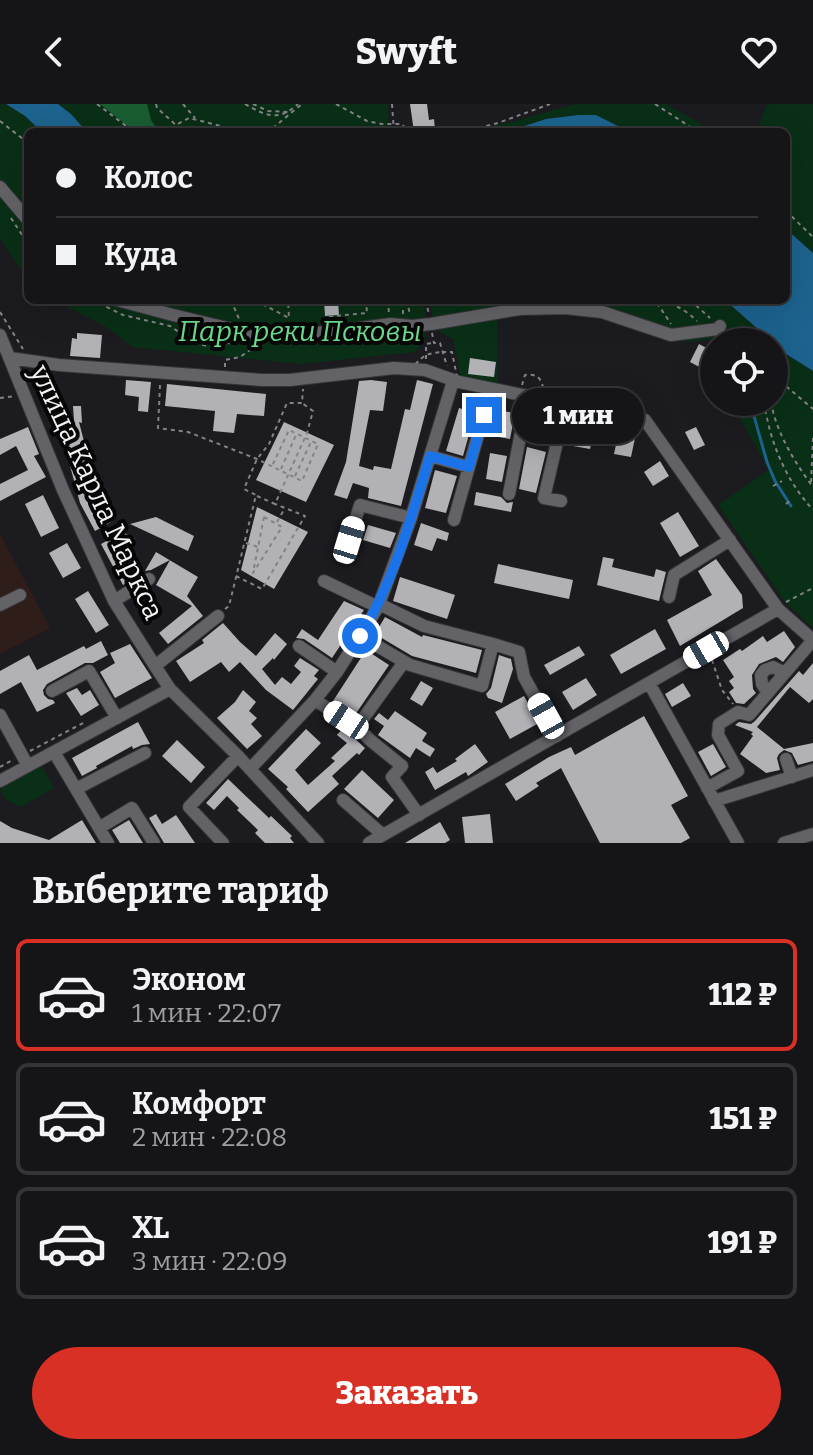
<!DOCTYPE html>
<html lang="ru">
<head>
<meta charset="utf-8">
<style>
  :root { --surface:#151417; --page:#222124; --text:#f1f3f6; --muted:#9d9ea1; --line:#343336; --accent:#d93025 }
  body { margin:0; font-family:Bitter,serif; background:var(--page); color:var(--text); height:100vh; display:flex; flex-direction:column; font-size:30px; white-space:nowrap }
  * { box-sizing:border-box; margin:0 }
  p { font-size:26px; color:var(--muted) }
  .icon { flex:none; width:44px; height:44px; fill:none; stroke:currentColor; stroke-width:2; stroke-linecap:round; stroke-linejoin:round }
  .map { position:relative; height:739px; overflow:hidden }
  .details { display:flex; flex-direction:column; background:var(--surface); flex:1 }
  .details>* { flex:none }
  .banner { position:absolute; left:24px; top:24px; width:766px; height:176px; border-radius:12px; box-shadow:0 8px 32px #0002,0 0 0 2px var(--line); display:grid; align-content:center; height:176px; padding:0 32px; background:var(--surface) }
  .fabs { position:absolute; left:700px; top:224px; display:grid; gap:16px }
  .fabs a { display:grid; place-items:center; width:88px; height:88px; border-radius:50%; background:var(--surface); box-shadow:0 8px 32px #0002,0 0 0 2px var(--line); font-size:40px }
  .end { position:absolute; width:36px; height:36px; margin:-18px; border:10px solid #1a73e8; background:#fff; box-shadow:0 0 0 4px #fff }
  .from { border-radius:50% }
  .bubble { position:absolute; height:56px; border-radius:28px; background:var(--surface); box-shadow:0 8px 32px #0002,0 0 0 2px var(--line); font-size:26px; font-weight:800; line-height:56px; text-align:center }
  .car { position:absolute; width:24px; height:48px; margin:-24px -12px; border-radius:10px; box-shadow:0 0 6px 2px #0007; background:linear-gradient(#fff 24%,#345 0 40%,#fff 0 76%,#345 0 86%,#fff 0) }
  .banner b { display:flex; align-items:center; gap:28px; height:76px; font-size:30px }
  .banner b+b { border-top:2px solid var(--line) }
  .banner i { width:20px; height:20px; background:var(--text) }
  ul { padding:0; list-style:none }
  li { display:flex; align-items:center; gap:24px; height:112px; margin:0 16px 12px; padding:0 16px; border:4px solid var(--line); border-radius:12px }
  li div { flex:1 }
  li b { display:block; font-size:30px }
  li em { font-style:normal; font-weight:800 }
  li.selected { border-color:var(--accent) }
  li>.icon { width:72px; height:72px; stroke-width:1.5 }
  h2 { padding:0 32px; font-size:36px; line-height:96px }
  .cta { display:flex; gap:16px; margin-top:auto; padding:16px 32px }
  .cta a { flex:1; height:92px; border-radius:48px; background:var(--accent); color:#fff; font-size:32px; font-weight:800; line-height:92px; text-align:center }
  header { display:flex; justify-content:space-between; align-items:center; height:104px; padding:0 32px; background:var(--surface); font-size:36px; font-weight:800 }
  .map>svg:first-child { display:block }
  .education { fill:#2f1d19 }
  .green { fill:#092f16 }
  .forest { fill:#195d31 }
  .water { fill:#1c638f }
  .lines { fill:none; stroke-linecap:round; stroke-linejoin:round }
  .stream { stroke:#1c638f; stroke-width:3 }
  .building { fill:#b2b1b6 }
  .minor-casing { stroke:#363538; stroke-width:14 }
  .path { stroke:#838285; stroke-width:2; stroke-dasharray:4 4; stroke-linecap:butt }
  .minor { stroke:#636267; stroke-width:12 }
  .route { stroke:#1a73e8; stroke-width:10 }
  .labels { text-anchor:middle; dominant-baseline:central; stroke-width:8; stroke-linejoin:round; paint-order:stroke }
  .park-label { font-size:28px; font-style:italic; fill:#6adb8b; stroke:#060607 }
  .street-label { font-size:28px; fill:#f4f3f6; stroke:#060607 }
</style>
</head>
<body>
<header><svg class="icon" aria-label="back" viewBox="0 0 24 24"><path d="M15 5l-7 7 7 7"/></svg>Swyft<svg class="icon" aria-label="heart" viewBox="0 0 24 24"><path d="M12 20l-8-8c-3-5 5-10 8-4 3-6 11-1 8 4z"/></svg></header>
<div class="map">
<svg width="813" height="739" viewBox="0 0 813 739">
  <rect width="100%" height="100%" fill="#1c1b1f"/>
  <path class="education" d="M0 430 50 524 0 550Z"/>
  <path class="green" d="M0 0C16 1 30 17 42 28H28V176L0 135Z
    M58 0H388L389 28H87L71 10Z
    M575 0H666L715 28H630L596 11H577L546 15 506 28H457L512 18Z
    M769 0H813V149L786 125V28H757L766 2Z
    M54 196H423L426 211 425 236 415 248 301 260 132 243 108 224Z
    M429 196H725L772 238H720L716 235 687 238 575 207 497 212 498 283 461 274 453 235 435 225Z
    M774 239 786 250 813 267V524L785 498 718 401 769 366 736 307 738 298H774Z
    M42 662 54 684 21 703 6 695 0 684Z"/>
  <path class="forest" d="M100 0H147L151 16 158 27 135 28Z"/>
  <path class="water" d="M6 0H58L71 10 87 28H42L25 12Z
    M578 11H596L630 28H506L546 15Z
    M786 125 813 149V267L786 250 725 196H786Z"/>
  <g class="lines">
    <path class="stream" d="M760 238 765 227
      M750 298 767 358 775 377 791 402"/>
  </g>
  <path class="building" d="M410 0H427L429 16 434 15 435 26 414 28Z
    M324 196H338L339 211 325 212Z
    M77 229 102 231 100 254 70 252 72 234 77 235Z
    M699 240 712 247 703 265 690 258Z
    M470 254 496 258 494 273 468 270Z
    M126 276 151 278 148 308 138 307 139 293 125 291Z
    M371 276 387 278 383 307 370 306 359 362 373 366 374 362 391 365 405 305 410 306 417 276 433 280 401 402 368 394 369 384 353 379 347 395 334 391 346 358 359 277Z
    M167 280 266 290 264 312 237 310 234 329 213 327 215 307 165 302Z
    M73 302H81L82 319 79 318 89 357 100 392 113 417 95 427 80 399 59 321 74 317Z
    M459 304 475 309 463 352 446 347Z
    M497 306 515 309 510 335 493 332Z
    M284 318 334 341 306 398 256 376Z
    M28 323 39 350 34 352 46 373 0 397V380L28 366 16 342 0 351V335Z
    M576 323 594 326 590 345 573 342Z
    M696 323 705 341 694 346 685 328Z
    M618 331 635 334 631 353 614 350Z
    M527 343 546 348 536 389 519 385Z
    M490 349 507 352 502 378 486 375Z
    M660 357 669 372 653 382 644 368Z
    M435 366 457 372 446 409 425 404Z
    M476 388 501 393 507 399 513 398 511 408 474 401Z
    M43 391 59 424 41 433 25 400Z
    M257 403 308 428 274 485 241 466Z
    M678 408 699 442 680 453 660 419Z
    M156 413 194 432 188 447 130 420Z
    M421 419 449 429 447 437 437 434 432 447 414 441Z
    M368 421 396 429 390 444 363 436Z
    M123 428 135 435 125 439 141 469 123 481 101 440Z
    M67 439 81 464 63 474 49 449Z
    M156 448 198 473 187 492 203 512 168 540 159 529 192 502 156 481 170 456 151 466 145 467Z
    M603 453 614 455 612 463 654 473 656 465 666 468 659 497 597 481Z
    M716 455 742 491 743 504 680 542 667 516 712 491 698 467Z
    M498 460 573 476 569 495 494 479Z
    M400 473 455 491 447 515 393 497Z
    M88 487 109 521 96 529 75 495Z
    M344 497 364 506 332 554 304 535 296 534 302 525 318 536Z
    M385 513 422 533 423 531 482 546 476 569 412 552 375 530Z
    M223 519 240 538 256 552 275 529 287 540 274 556 273 554 262 565 275 581 282 573 291 580 301 568 294 562 300 554 319 566 314 572 318 575 293 606 266 586 240 558 229 568 221 558 190 578 176 557 204 539 202 536Z
    M655 525 666 545 621 570 610 551Z
    M784 527 795 543 783 558 776 553 759 560 752 571 753 585 756 589 744 600 736 599 729 588 734 584 729 577 734 573 723 556 740 545 742 547 763 532 767 538Z
    M101 537 108 551 93 559H85L47 580 43 586 44 591 48 595 53 596 55 599 37 608 21 578 0 590V567L29 551 37 566 84 542 86 545Z
    M130 540 152 574 115 594 100 568 115 559 110 549Z
    M579 542 585 551 550 571 544 561Z
    M366 546 389 561 355 611 333 597Z
    M499 551 511 555 513 565 502 599 488 594 486 590 491 584Z
    M813 559V595L809 599 790 583 757 623 784 645 813 639V657L798 661 792 649 784 646 779 650 777 654 780 666 766 669 740 650 753 632 751 630 753 628 735 621 739 618 751 620 755 617 799 567 803 571Z
    M586 574 597 591 573 606 562 588Z
    M421 577 433 584 422 602 410 595Z
    M683 579 691 592 672 603 665 590Z
    M77 584 82 591 90 586 99 601 81 612 66 589Z
    M243 586 256 598 249 607 257 614 251 620 262 632 247 645 217 614 235 598Z
    M524 592 539 619 510 635 495 608Z
    M395 607 427 629 422 637 435 645 430 653 416 644 410 654 378 631 384 622 374 615 379 609 388 616Z
    M644 612 688 692 671 701 690 734 681 739H600L561 664 536 679 539 682 516 697 505 680 549 653 571 643 575 651Z
    M138 618 150 640 142 641 133 645 132 642 96 662 97 664 82 672 72 654Z
    M343 624 365 644 359 651 357 649 332 672 339 680 308 708 286 685 288 683 268 665 306 625 321 639 295 666 308 681 335 657 331 654 347 639 337 631Z
    M177 636 205 663 191 679 162 652Z
    M475 640 488 658 468 672 466 668 435 686 425 668 433 663 437 669 457 657 455 655Z
    M713 640 726 663 711 672 698 648Z
    M362 666 394 696 378 714 344 685Z
    M228 675 269 714 271 712 292 732 290 734 294 739H265L255 729 258 726 237 706 239 704 227 692 214 706 206 699Z
    M156 710 162 720 176 711 195 739H164L149 714Z
    M490 710 493 739H465L462 713Z
    M82 716 96 739H0V717L12 724 49 736Z
    M129 716 143 739H120L112 726Z
    M440 718 450 736 445 739H405Z"/>
  <g class="lines">
    <defs>
      <path id="minor" d="M0 83 28 116
        M117 196 173 211 244 228 272 231 332 228 390 220 412 222 431 220 520 205 565 204 602 208 671 231 718 225 720 222
        M0 231 63 386 114 497 155 562 170 585 238 652 318 739
        M10 254 59 261 262 276H290L394 264 425 266 459 278 645 316 778 505 813 536 749 611 738 608 719 620 718 631 738 667 707 684
        M430 352 469 363
        M509 390 528 292
        M561 397 544 394 566 300
        M454 416 491 285
        M349 436 360 401 411 414
        M324 477 378 503
        M669 493 674 471 730 436
        M114 497 149 475
        M0 501 20 491
        M360 532 410 561 482 582 493 540 424 522 379 500
        M493 540 519 548 524 573 557 632
        M299 542 337 568
        M155 562 218 512
        M649 579 738 739
        M52 587 89 567 117 614
        M768 589 762 580 761 571 765 566 773 563 785 569
        M315 596 357 623 370 636 402 662 392 673 419 711
        M0 611 28 662
        M357 623 404 558
        M54 648 108 739
        M786 655 792 673
        M250 665 315 596 337 568 378 503 411 414 453 277
        M0 677 170 585
        M76 685 145 649
        M343 696 383 731
        M714 697 813 666
        M99 724 132 704 154 739
        M223 739 189 703 238 652
        M369 739 778 505
        M784 739 813 730"/>
    </defs>
    <use href="#minor" class="minor-casing"/>
    <path class="path" d="M97 0 134 28
      M156 0 157 4 176 21 189 14 237 26H267
      M183 0 195 14
      M245 0C266 12 278 18 298 0
      M253 0 268 7 288 8
      M336 0 367 17 382 20H402L408 28
      M392 0 394 28
      M655 0 698 28
      M0 17 28 39
      M267 28V26L274 23 302 0
      M463 28 498 19 550 0
      M786 107 813 133
      M11 114 28 140
      M92 196 123 211 170 222 192 237 206 242 224 239 252 240
      M231 196 239 215
      M247 196 264 201 289 214 288 196
      M388 196 389 211
      M407 196 410 211
      M426 196 429 211
      M654 196C674 201 681 202 697 217
      M690 196 710 214
      M657 199 671 220
      M0 208 23 245
      M403 210V196
      M325 217V213L367 209 366 196
      M727 228 737 238
      M432 229 434 239H440L447 262
      M724 231 731 238
      M442 248H452L457 273 425 262 415 261C423 251 429 249 442 248Z
      M426 255V240L432 239
      M225 263V256L240 253 259 240
      M774 272 813 305
      M160 281 158 324 188 328 257 355 302 377 318 340 289 326 272 362
      M522 281 525 271C536 270 540 272 543 283
      M0 294 15 292
      M764 298C770 338 785 375 813 406
      M771 298C776 328 795 359 813 383
      M813 334 811 380H813
      M281 365 296 331
      M295 372 311 338
      M773 382 782 377
      M257 392 275 400 307 329 313 307 302 299
      M786 400 792 395
      M264 413 282 423 253 469Z
      M277 418 285 404
      M246 439 258 443
      M236 472 262 485 305 412 275 400
      M786 498 813 484
      M225 505 229 502 256 391 244 385 257 355 269 340 287 299H302L303 285
      M712 556 722 586 733 600
      M30 647 85 618
      M0 663 14 655"/>
    <use href="#minor" class="minor"/>
  </g>
  <g class="lines">
    <path class="route" d="M360 532C394 478 411 414 430 352L469 363 484 311"/>
  </g>
  <g class="labels">
    <g class="park-label">
      <text x="300" y="227">Парк реки Псковы</text>
    </g>
    <g class="street-label">
      <text transform="translate(97 388) rotate(65)">улица Карла Маркса</text>
    </g>
  </g>
</svg>
<div class="fabs">
<a><svg class="icon" aria-label="locate" viewBox="0 0 24 24"><circle cx="12" cy="12" r="6"/><path d="M12 2v4M12 18v4M2 12h4M18 12h4"/></svg></a>
</div>
<i class="end from" style="left:360px;top:532px"></i>
<i class="end" style="left:484px;top:311px"></i>
<div class="bubble" style="left:512px;top:284px;width:132px">1 мин</div>
<i class="car" style="left:349px;top:436px;rotate:17deg"></i>
<i class="car" style="left:706px;top:546px;rotate:240deg"></i>
<i class="car" style="left:546px;top:612px;rotate:331deg"></i>
<i class="car" style="left:346px;top:616px;rotate:303deg"></i>
<div class="banner">
<b><i class="from"></i>Колос</b>
<b><i></i>Куда</b>
</div>
</div>
<section class="details">
<h2>Выберите тариф</h2>
<ul>
<li class="selected"><svg class="icon" aria-label="car" viewBox="0 0 24 24"><path d="M5 17H2v-5l4-1 3-4h7l3 4 3 1v5h-3M9 17h6M6 11h13"/><circle cx="7" cy="17" r="2"/><circle cx="17" cy="17" r="2"/></svg><div><b>Эконом</b><p>1 мин · 22:07</p></div><em>112 ₽</em></li>
<li><svg class="icon" aria-label="car" viewBox="0 0 24 24"><path d="M5 17H2v-5l4-1 3-4h7l3 4 3 1v5h-3M9 17h6M6 11h13"/><circle cx="7" cy="17" r="2"/><circle cx="17" cy="17" r="2"/></svg><div><b>Комфорт</b><p>2 мин · 22:08</p></div><em>151 ₽</em></li>
<li><svg class="icon" aria-label="car" viewBox="0 0 24 24"><path d="M5 17H2v-5l4-1 3-4h7l3 4 3 1v5h-3M9 17h6M6 11h13"/><circle cx="7" cy="17" r="2"/><circle cx="17" cy="17" r="2"/></svg><div><b>XL</b><p>3 мин · 22:09</p></div><em>191 ₽</em></li>
</ul>
<div class="cta"><a>Заказать</a></div>
</section>
</body>
</html>
